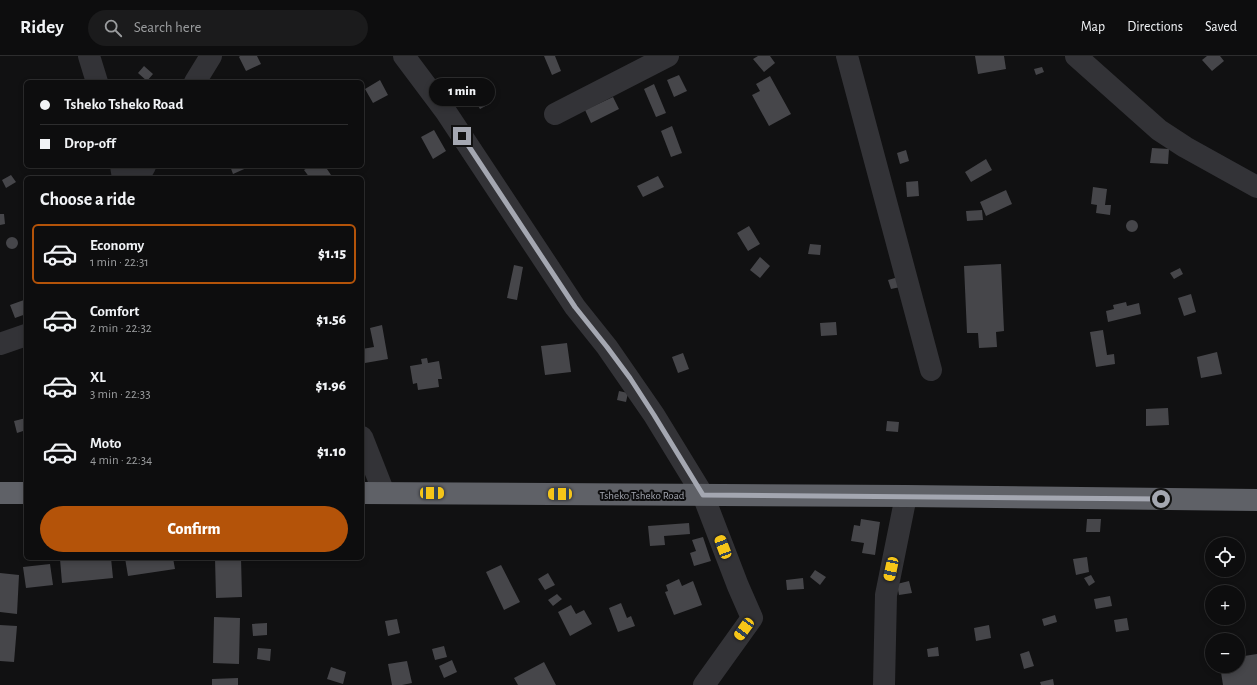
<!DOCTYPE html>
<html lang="en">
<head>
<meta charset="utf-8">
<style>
  :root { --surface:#0d0d0e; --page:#1b1b1c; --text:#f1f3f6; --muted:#9a9c9e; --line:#2d2d2e; --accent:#b45309 }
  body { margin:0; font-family:"Alegreya Sans",sans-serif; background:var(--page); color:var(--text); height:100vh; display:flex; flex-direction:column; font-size:15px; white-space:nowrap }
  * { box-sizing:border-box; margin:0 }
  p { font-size:13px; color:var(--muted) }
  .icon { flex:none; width:22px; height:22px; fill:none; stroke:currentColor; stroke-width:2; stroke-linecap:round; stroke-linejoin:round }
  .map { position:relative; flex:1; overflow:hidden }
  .panel { position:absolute; left:24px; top:120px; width:340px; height:384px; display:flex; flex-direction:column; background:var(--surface); border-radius:6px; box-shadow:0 2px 6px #0003,0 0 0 1px var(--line) }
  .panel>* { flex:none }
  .hud { position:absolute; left:24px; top:24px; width:340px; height:88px; border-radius:6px; box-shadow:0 2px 6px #0003,0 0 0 1px var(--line); display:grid; align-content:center; height:88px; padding:0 16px; background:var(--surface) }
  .buttons { position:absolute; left:1205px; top:481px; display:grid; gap:8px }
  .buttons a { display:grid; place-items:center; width:40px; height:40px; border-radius:50%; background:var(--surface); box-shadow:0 2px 6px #0003,0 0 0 1px var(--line); font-size:20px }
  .end { position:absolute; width:18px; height:18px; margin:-9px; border:5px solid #a4a7b1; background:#111; box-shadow:0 0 0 2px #111 }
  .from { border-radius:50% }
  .bubble { position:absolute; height:28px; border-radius:14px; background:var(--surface); box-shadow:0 2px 6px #0003,0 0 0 1px var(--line); font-size:13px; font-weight:800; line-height:28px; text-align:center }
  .car { position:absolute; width:12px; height:24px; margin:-12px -6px; border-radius:5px; box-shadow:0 0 3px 1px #0007; background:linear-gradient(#f5c518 24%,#345 0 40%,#f5c518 0 76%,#345 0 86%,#f5c518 0) }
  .hud b { display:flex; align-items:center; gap:14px; height:38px; font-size:15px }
  .hud b+b { border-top:1px solid var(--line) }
  .hud i { width:10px; height:10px; background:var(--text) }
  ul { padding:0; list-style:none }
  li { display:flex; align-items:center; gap:12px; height:60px; margin:0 8px 6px; padding:0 8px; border:2px solid transparent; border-radius:6px }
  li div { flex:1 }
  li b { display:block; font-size:15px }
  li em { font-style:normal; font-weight:800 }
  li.on { border-color:var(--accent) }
  li>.icon { width:36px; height:36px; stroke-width:1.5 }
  h2 { padding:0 16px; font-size:18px; line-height:48px }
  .cta { display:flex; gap:8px; margin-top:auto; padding:8px 16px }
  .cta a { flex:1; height:46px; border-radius:24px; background:var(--accent); color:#fff; font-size:16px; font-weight:800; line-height:46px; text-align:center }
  header { display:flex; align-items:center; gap:24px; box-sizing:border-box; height:56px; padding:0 20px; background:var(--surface); border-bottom:1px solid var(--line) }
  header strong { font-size:19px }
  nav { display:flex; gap:22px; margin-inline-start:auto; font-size:14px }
  .search { width:280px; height:36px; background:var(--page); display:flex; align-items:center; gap:10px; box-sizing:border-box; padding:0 14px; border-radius:22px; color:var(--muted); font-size:15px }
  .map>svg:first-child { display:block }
  .building { fill:#46464a }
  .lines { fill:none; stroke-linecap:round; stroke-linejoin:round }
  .minor { stroke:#333337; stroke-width:22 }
  .highway { stroke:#5f6167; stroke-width:22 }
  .route { stroke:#a4a7b1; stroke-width:5 }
  .labels { text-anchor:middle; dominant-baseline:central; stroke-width:4; stroke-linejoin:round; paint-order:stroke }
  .street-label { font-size:11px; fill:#a4a7b1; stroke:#0c0c0d }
</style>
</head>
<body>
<header>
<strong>Ridey</strong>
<div class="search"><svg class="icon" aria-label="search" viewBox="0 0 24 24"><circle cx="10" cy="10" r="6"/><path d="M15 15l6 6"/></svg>Search here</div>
<nav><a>Map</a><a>Directions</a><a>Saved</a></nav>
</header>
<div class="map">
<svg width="1257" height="629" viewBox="0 0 1257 629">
  <rect width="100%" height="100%" fill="#111112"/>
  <path class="building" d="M240 0H257L261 8 246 15 239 1Z
    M544 0H555L561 15 552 19Z
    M758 0H770L775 7 764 16 753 3Z
    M975 0H1004L1006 13 978 18Z
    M1207 0H1220L1224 5 1212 15 1202 4Z
    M144 10 153 18 147 25 138 17Z
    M1042 11 1044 16 1036 19 1034 13Z
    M679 19 687 35 674 41 667 24Z
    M770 20 791 58 769 70 752 39 760 35 756 28Z
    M380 24 388 39 373 47 365 33Z
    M654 28 666 57 656 61 644 33Z
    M485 37 491 47 480 53 474 43Z
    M613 41 619 53 591 67 585 54Z
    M672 70 682 97 671 101 661 75Z
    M434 74 446 95 433 103 421 81Z
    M1152 92 1169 93 1168 108 1150 107Z
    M906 94 909 105 900 108 897 97Z
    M986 103 992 114 971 126 965 116Z
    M230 110H251L233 118Z
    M310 110H325L333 122H310L304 114Z
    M11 119 16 126 6 132 2 124Z
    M658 120 664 131 643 141 637 130Z
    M918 125 919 140 907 141 906 126Z
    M1093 131 1107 133 1105 149H1111L1110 159 1096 157 1097 149 1091 148Z
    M1006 134 1012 148 986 160 980 146Z
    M982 154 983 164 967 165 966 155Z
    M0 158H4L5 168 0 169Z
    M1126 170a6 6 0 1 1 12 0a6 6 0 1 1-12 0Z
    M749 170 760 188 748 195 737 177Z
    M6 187a6 6 0 1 1 12 0a6 6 0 1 1-12 0Z
    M810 188 821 189 820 199 808 198Z
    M760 201 770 210 760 222 750 214Z
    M1001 208 1004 275 996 276 997 291 979 292 978 277H967L964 210Z
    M514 209 523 211 517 244 507 242Z
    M1180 212 1183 218 1174 223 1170 217Z
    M902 220 905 230 891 233 888 224Z
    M1191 238 1196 256 1184 260 1178 242Z
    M24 244 26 251V258L15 262 10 249Z
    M1126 246 1127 250 1139 247 1141 258 1108 266 1106 255 1114 253 1113 249Z
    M836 266 837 279 821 280 820 267Z
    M382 269 388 303 365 307 362 293 374 291 370 272Z
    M1103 274 1107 299 1114 298 1115 308 1096 311 1090 276Z
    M567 287 571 316 545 319 541 290Z
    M1217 296 1222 318 1201 322 1197 301Z
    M683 297 689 313 678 317 672 301Z
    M427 302 428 307 439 305 442 323H438L439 331 418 334 417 327 413 328 410 310 422 308 421 303Z
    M619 335 628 337 626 346 617 344Z
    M1168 352 1169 369 1146 370V353Z
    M26 362V374L17 377 14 365Z
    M887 365 899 366 898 376 886 375Z
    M861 463 880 466 875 499 862 497 864 487 851 485 854 469 860 470Z
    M1087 463H1101L1100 476H1086Z
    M689 467 690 478 664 480 665 489 650 490 648 470Z
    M703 481 711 505 694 510 690 497 696 495 692 484Z
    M1087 501 1089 516 1076 519 1073 503Z
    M67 502H111L113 522 62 527 60 503Z
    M125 502H173L175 513 128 520Z
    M215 502H241L242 541 216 542Z
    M50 508 53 529 26 532 23 511Z
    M501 509 520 546 504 554 486 516Z
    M815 514 826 521 820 529 810 521Z
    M0 517 19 519 17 558 0 556Z
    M548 517 555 529 545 534 538 523Z
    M1091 519 1095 526 1089 530 1084 522Z
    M803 522 804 533 787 534 786 524Z
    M679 523 682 530 693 525 702 549 674 559 665 536 668 535 666 529Z
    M909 525 912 537 899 539 897 528Z
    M557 538 562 543 553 550 548 544Z
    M1110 540 1112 550 1096 553 1094 543Z
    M621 547 627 562 631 560 635 570 618 576 609 552Z
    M571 549 576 558 584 554 592 568 570 580 558 556Z
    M1055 559 1057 566 1044 570 1042 563Z
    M214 561 240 562 239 608 213 607Z
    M1127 562 1129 574 1116 576 1114 564Z
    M397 563 400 577 388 580 385 565Z
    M267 567V579L253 580 252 568Z
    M0 569 17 570 14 606 0 605Z
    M989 569 991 582 976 585 974 572Z
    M444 590 447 601 435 604 432 593Z
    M938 591 939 600 928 601 927 593Z
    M258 592 271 593 270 605 257 603Z
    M1029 595 1034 610 1024 613 1020 598Z
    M1257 598V629H1223L1220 610H1238V601Z
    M452 604 457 616 444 622 439 610Z
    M407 605 412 627 402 629H392L388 608Z
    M544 606 556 629H518L514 622Z
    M331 611 346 616 343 628 327 623Z
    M238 622V629H212V623Z
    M1053 623 1054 629H1041L1040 626Z"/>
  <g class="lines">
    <path class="minor" d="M89 0 97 26
      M404 0 446 56 575 251 607 291 654 359 703 439 738 530 752 562 704 629
      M847 0 931 314
      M1076 0 1159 74 1185 91 1257 131
      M195 26 211 0
      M555 58 668 0
      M121 110 123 122
      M138 122 145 110
      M0 288 26 279
      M362 381 384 437
      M884 629 886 539 906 440"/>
    <path class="highway" d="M0 437H26
      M362 437 906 440 1257 444"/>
  </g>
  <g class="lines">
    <path class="route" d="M462 80 575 251 607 291 630 322 654 359 703 439 1161 443"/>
  </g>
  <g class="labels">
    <g class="street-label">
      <text x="642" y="439">Tsheko Tsheko Road</text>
    </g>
  </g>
</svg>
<div class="buttons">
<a><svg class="icon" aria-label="locate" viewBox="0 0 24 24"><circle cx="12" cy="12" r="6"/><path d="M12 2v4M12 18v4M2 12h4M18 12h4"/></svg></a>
<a>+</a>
<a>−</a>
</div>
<i class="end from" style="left:1161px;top:443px"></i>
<i class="end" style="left:462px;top:80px"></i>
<div class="bubble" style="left:429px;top:22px;width:66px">1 min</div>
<i class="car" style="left:432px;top:437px;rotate:90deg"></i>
<i class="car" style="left:560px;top:438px;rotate:270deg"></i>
<i class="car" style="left:723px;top:491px;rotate:339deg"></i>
<i class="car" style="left:891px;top:513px;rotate:192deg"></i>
<i class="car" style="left:744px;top:573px;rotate:216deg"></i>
<div class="hud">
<b><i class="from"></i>Tsheko Tsheko Road</b>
<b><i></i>Drop-off</b>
</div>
<section class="panel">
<h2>Choose a ride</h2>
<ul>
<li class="on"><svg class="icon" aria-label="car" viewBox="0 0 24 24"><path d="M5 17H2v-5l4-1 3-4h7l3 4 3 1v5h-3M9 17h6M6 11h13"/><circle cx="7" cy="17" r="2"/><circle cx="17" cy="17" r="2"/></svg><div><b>Economy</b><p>1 min · 22:31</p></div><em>$1.15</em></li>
<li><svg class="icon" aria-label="car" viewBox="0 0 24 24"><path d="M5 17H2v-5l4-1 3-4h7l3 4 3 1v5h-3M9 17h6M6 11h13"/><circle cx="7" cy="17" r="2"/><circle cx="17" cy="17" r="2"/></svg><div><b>Comfort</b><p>2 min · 22:32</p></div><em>$1.56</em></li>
<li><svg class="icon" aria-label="car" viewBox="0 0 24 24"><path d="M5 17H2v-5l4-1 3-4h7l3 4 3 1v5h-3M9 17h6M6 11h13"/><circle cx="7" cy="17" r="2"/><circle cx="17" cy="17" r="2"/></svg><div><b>XL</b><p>3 min · 22:33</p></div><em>$1.96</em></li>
<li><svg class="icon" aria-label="car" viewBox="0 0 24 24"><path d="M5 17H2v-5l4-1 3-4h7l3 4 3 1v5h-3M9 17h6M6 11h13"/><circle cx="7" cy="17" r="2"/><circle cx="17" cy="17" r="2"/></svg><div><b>Moto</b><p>4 min · 22:34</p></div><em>$1.10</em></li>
</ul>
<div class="cta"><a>Confirm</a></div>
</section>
</div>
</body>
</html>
